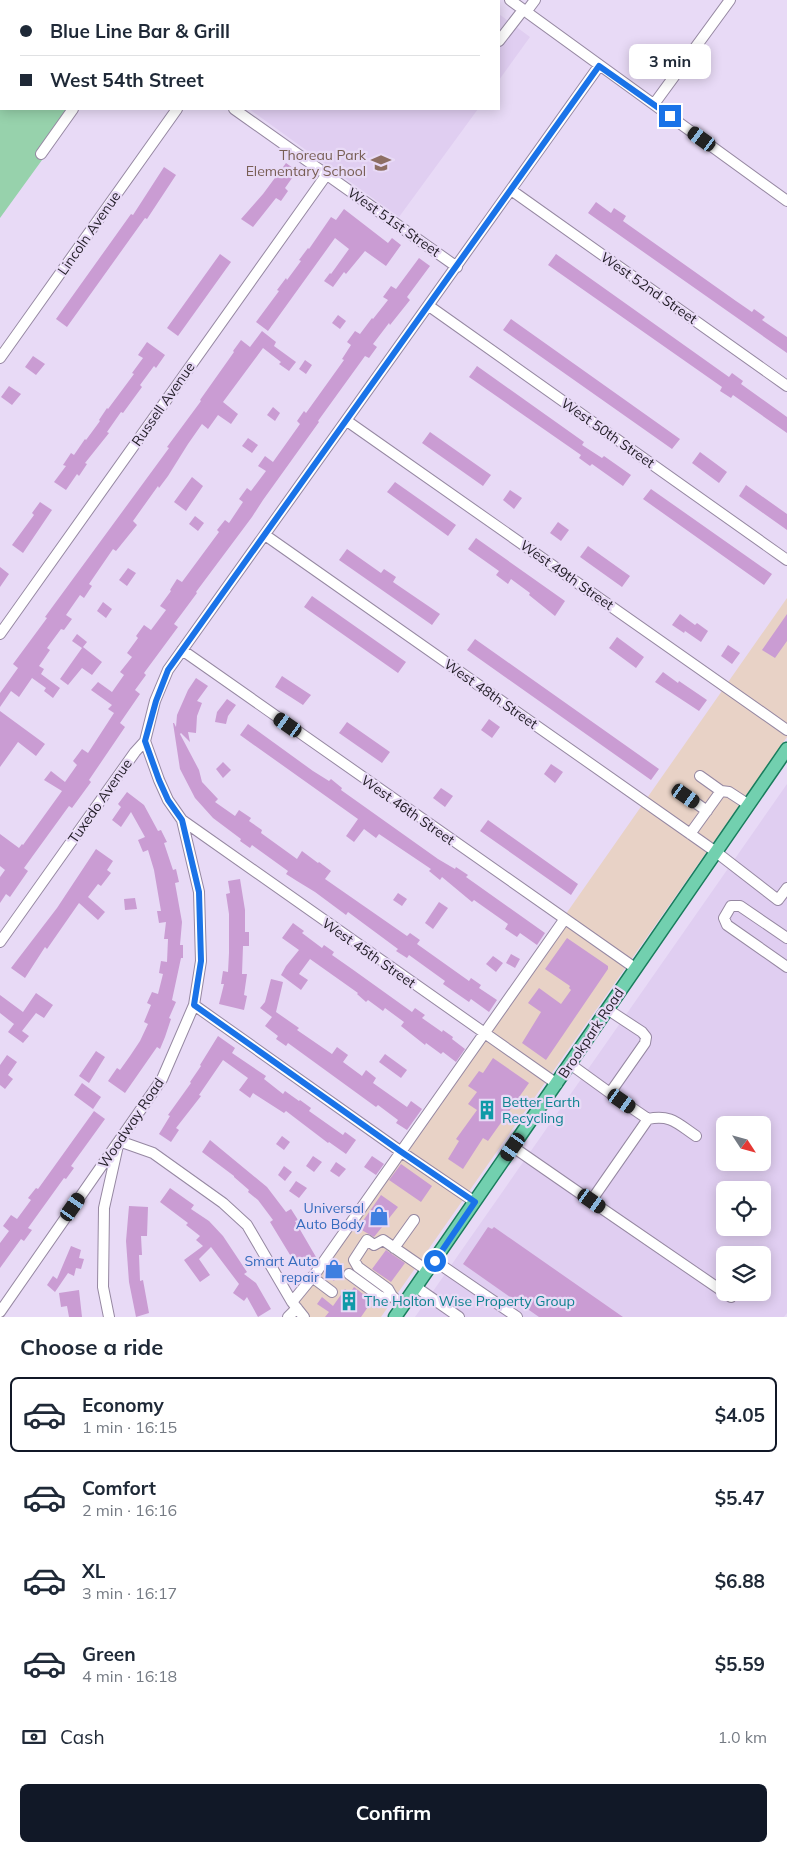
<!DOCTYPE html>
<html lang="en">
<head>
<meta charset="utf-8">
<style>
  :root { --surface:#fff; --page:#f6f6f7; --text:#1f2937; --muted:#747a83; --line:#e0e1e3; --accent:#111827 }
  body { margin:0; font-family:Mulish,sans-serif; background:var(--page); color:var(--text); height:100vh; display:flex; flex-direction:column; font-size:19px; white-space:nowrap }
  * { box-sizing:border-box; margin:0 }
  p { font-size:16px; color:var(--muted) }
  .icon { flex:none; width:28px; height:28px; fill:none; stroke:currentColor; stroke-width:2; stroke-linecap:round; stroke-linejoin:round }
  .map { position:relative; height:1317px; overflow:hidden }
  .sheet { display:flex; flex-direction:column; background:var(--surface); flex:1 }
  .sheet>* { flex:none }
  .top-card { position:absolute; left:0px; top:0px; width:500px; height:110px; box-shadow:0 2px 12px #0003; display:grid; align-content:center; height:110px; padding:0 20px; background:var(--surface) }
  .needle { width:32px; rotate:126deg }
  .buttons { position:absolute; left:716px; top:1116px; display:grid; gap:10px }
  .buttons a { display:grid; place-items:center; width:55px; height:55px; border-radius:8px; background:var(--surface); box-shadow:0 2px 12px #0003; font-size:25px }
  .end { position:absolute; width:22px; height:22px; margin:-11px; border:6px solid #1a73e8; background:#fff; box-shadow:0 0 0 2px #fff }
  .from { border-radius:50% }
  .bubble { position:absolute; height:35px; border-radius:8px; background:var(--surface); box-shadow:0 2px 12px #0003; font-size:16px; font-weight:700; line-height:35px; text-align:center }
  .car { position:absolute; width:15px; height:30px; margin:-15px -8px; border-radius:6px; box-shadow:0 0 4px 1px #0007; background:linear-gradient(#222 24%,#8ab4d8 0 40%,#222 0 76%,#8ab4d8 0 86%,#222 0) }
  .top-card b { display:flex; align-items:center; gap:18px; height:48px; font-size:19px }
  .top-card b+b { border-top:1px solid var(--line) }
  .top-card i { width:12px; height:12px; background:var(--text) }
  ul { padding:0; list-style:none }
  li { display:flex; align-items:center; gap:15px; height:75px; margin:0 10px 8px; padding:0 10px; border:2px solid transparent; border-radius:8px }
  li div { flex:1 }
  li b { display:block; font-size:19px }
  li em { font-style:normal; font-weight:700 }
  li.active { border-color:var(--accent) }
  li>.icon { width:45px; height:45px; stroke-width:1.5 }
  h2 { padding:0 20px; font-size:22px; line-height:60px }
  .pay { display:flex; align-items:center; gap:12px; height:55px; padding:0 20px; font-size:19px }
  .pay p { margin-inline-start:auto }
  .action { display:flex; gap:10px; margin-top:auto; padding:10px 20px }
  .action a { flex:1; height:58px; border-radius:8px; background:var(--accent); color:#fff; font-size:20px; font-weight:700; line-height:58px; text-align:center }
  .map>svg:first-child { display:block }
  .commercial { fill:#e8d2c6 }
  .built { fill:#e0cef1; fill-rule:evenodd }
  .green { fill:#97d2ac }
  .building { fill:#ca9cd3 }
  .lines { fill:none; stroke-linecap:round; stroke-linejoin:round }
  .minor-casing { stroke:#9688a2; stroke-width:12 }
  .major-casing { stroke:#197d5c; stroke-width:15 }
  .minor { stroke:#fff; stroke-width:10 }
  .major { stroke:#72d0af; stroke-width:12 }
  .route { stroke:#1a73e8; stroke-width:6 }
  .labels { text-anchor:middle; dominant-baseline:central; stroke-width:4.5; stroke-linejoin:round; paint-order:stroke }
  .education-label { font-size:14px; fill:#785e54; stroke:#e8daf6; text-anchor:end }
  .street-label { font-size:14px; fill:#221d27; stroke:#e8daf6 }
  .culture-label { font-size:14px; fill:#0d838f; stroke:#e8daf6; text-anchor:start }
  .shop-label { font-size:14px; fill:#366cbe; stroke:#e8daf6; text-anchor:end }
</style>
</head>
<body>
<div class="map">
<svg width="787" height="1317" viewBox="0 0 787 1317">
  <rect width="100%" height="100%" fill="#e8daf6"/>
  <path class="commercial" d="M787 598V737L381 1317H282L400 1151Z"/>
  <path class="built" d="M175 0H479L481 1H174Z
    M499 14 530 37 499 80Z
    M249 109H478L399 217Z
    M787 784V1313L784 1317H415ZM725 1125H762V1162H725ZM725 1190H762V1228H725ZM725 1255H762V1292H725Z"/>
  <path class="green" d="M0 0H136L1 1V109H79L0 218Z"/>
  <path class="building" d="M286 163 297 171 285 188 288 191 281 201 276 198 253 227 241 219 263 194Z
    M164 167 176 175 147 219 145 218 67 327 56 319 131 214 133 215Z
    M596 202 611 213 614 208 626 216 623 221 736 301 752 312 754 309 765 317 762 320 787 337V353L588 213Z
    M344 209 388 243 392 238 401 245 386 266 365 251 346 274 344 272 333 287 324 281 330 273 331 274 349 249 335 238 268 331 256 322 279 291 277 290 286 278 287 280 301 261 299 260 308 248 309 249 331 217 336 220Z
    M220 254 231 262 178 336 167 328Z
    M556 254 729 377 732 373 743 381 741 384 787 417V433L733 395 731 398 720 391 722 387 548 265Z
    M419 258 430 266 407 297 410 300 390 325 389 323 373 344 377 347 369 358 365 356 318 421 319 422 263 500 252 517 196 592 197 593 174 624 178 627 144 673 146 675 135 690 140 694 120 723 125 727 89 780 91 782 72 808 69 806 24 868 28 871 10 897 6 894 0 903V877L5 870 0 866V834L19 848 22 844 23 845 62 791 44 780 51 771 65 782 77 765 73 761 82 749 88 753 114 713 108 709 112 705 91 690 98 682 112 692 124 675 120 672 132 657 127 653 138 638 136 636 144 625 151 630 166 610 160 606 171 591 170 590 177 579 182 582 219 532 217 530 225 520 229 523 243 502 239 499 247 488 251 491 266 471 258 466 265 456 273 462 300 424 297 421 304 411 306 413 344 360 342 359 351 345 347 342 355 331 360 334 372 318 373 319 388 300 383 297 391 286 396 289Z
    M338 315 346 321 340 329 332 323Z
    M511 319 680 439 672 449 503 330Z
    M262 331 276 342 274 346 296 362 289 371 279 364 281 362 263 348 223 402 238 414 231 424 218 415 208 429 202 424 188 444 168 476 159 488 158 486 133 521 137 525 116 551 113 549 89 584 92 586 84 598 80 595 66 615 72 619 64 630 61 629 47 648 50 650 39 666 44 669 41 674 60 688 53 698 44 691 46 688 32 678 19 697 11 691 0 707V693L18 668 13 664 47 618 45 617 169 448 167 447 201 401 200 400 234 352 233 351 241 340 250 347Z
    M147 342 165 355 156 368 154 366 140 385 142 387 131 402 123 413 121 412 107 432 109 433 85 463 87 464 79 476 77 474 66 490 54 482 66 466 63 465 71 453 74 455 85 439 86 440 100 421 99 420 107 408 108 409 134 374 132 373 143 358 138 355Z
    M33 356 45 364 36 375 25 367Z
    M305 360 312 365 306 374 299 369Z
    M477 366 584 442 582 445 602 458 604 456 631 475 623 486 592 464 590 466 579 458 581 455 469 377Z
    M9 386 21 394 12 405 1 397Z
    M273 407 280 413 275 421 267 415Z
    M430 432 491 475 483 486 422 443Z
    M248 438 258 445 252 453 242 446Z
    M700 452 727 472 719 483 692 463Z
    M192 477 203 486 186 511 174 502Z
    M395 482 456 525 448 536 387 492Z
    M746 485 787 514V530L739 496Z
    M651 489 772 574 764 585 643 499Z
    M510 490 522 498 514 509 503 500Z
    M40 502 52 510 23 553 12 545 34 515 32 513Z
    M195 516 204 523 198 531 189 524Z
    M558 522 569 530 561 541 550 533Z
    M476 538 565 601 555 616 529 595 530 593 511 579 508 584 496 575 499 571 468 549Z
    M588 546 630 576 622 587 580 557Z
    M347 549 381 573 384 569 396 577 393 582 440 614 432 625 339 560Z
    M0 567 9 574 0 587Z
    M128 568 136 573 127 586 119 580Z
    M312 596 406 662 398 673 304 607Z
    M103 602 112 609 106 618 97 611Z
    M680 614 695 625 697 623 708 631 701 642 685 631 684 633 672 625Z
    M787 614V641L775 658 762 650Z
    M77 634 87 642 83 647 102 662 92 675 82 668 68 685 60 679 82 648 72 641Z
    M617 637 644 657 636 668 609 648Z
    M475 639 659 769 651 780 467 650Z
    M728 645 740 653 732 664 721 656Z
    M663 672 678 683 679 681 707 700 699 711 655 682Z
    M282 676 311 695 303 705 275 687Z
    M196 678 208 686 197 701 202 703 197 716 196 733 188 732 190 742 181 733 180 734 199 770 202 782 218 799 215 802 235 816 239 810 251 818 249 821 262 830 261 833 297 859 302 851 318 863 319 862 331 871 325 879 407 936 410 933 420 940 417 944 469 981 471 978 481 985 479 988 497 1000 489 1012 471 999 469 1002 443 984 445 981 409 955 407 958 396 951 398 949 348 912 346 915 315 892 297 881 286 874 288 871 252 845 250 848 240 841 241 839 213 818 195 798 180 769 173 723H174L176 727 177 715 188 690Z
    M227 699 236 705 228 716 226 724 215 722 217 712Z
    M0 711 45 744 36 756 18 742 0 767Z
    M489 719 500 727 492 738 481 730Z
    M347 722 390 752 382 763 339 733Z
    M248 724 313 771 329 781 331 779 342 788 341 790 438 859 455 869 456 867 468 875 466 877 545 933 537 945 520 933 517 937 505 929 508 924 474 900 472 902 442 877 440 880 429 871 431 869 379 834 376 838 364 829 354 842 346 836 358 819 240 735Z
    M223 762 231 770 223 778 216 769Z
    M551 764 563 772 555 783 544 774Z
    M441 788 453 796 445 807 433 798Z
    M127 792 144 805 158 831 161 830 167 842 164 843 173 870 176 869 179 882 175 883 182 922 180 945H183V958H181L172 1000 176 1002 169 1018 171 1019 165 1037 160 1049 157 1047 125 1093 108 1081 117 1068 120 1070 130 1056 140 1041 148 1024 144 1022 151 1005 147 1003 152 992 158 994 163 974 159 973 161 961 167 962 168 939H164L166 922 159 923 157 911H161L154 870 148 850 143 852 138 840 145 837 131 812 121 827 112 820 121 807 118 804Z
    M488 820 578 884 571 895 480 831Z
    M96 849 113 861 107 870 111 873 101 886 98 884 88 897 105 912 98 920 79 903 47 949 45 947 25 978 11 968 57 908Z
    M240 879 245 910V932H249V946H243L242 974H247L244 995 247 996 244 1010 219 1004 224 984H221L223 971 228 972 229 953V914L226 894 230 893 228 881Z
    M398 893 407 899 402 906 393 900Z
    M135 898 137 909 125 910 124 899Z
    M439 902 448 908 433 929 425 923Z
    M293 923 304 931 302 933 322 948 324 945 334 952 332 955 352 969 412 1012 415 1008 425 1015 422 1018 442 1032 443 1030 453 1037 452 1039 465 1049 456 1062 443 1052 441 1054 426 1043 425 1045 401 1026 404 1022 385 1008 383 1011 368 1000 366 1002 357 994 358 993 310 959 299 974 308 980 301 990 281 975 286 966 299 950 282 938Z
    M567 938 608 966V969L546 1060 522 1043 541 1012 528 1003 539 988 561 1004 571 990 569 988 570 986 545 969Z
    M511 954 520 959 515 968 506 963Z
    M493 956 503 963 496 972 486 964Z
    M271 979 283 982 276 1012 299 1028 297 1030 332 1054 337 1047 348 1055 343 1062 362 1076 366 1070 376 1078 373 1083 407 1107 411 1101 422 1109 407 1130 396 1123 398 1120 378 1105 376 1107 288 1043 286 1046 276 1039 278 1036 265 1026 272 1017 260 1008 265 1002Z
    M36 993 53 1005 44 1018 36 1013 22 1031 29 1036 23 1043 8 1032 14 1024 0 1013V995L23 1012Z
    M218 1036 235 1048 232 1053 266 1076 264 1079 283 1094 285 1091 299 1101 300 1100 311 1108 309 1111 343 1135 345 1132 356 1140 346 1154 329 1142 328 1143 286 1111 284 1113 253 1093 250 1098 239 1090 248 1078 223 1060 199 1095 201 1096 176 1128 179 1130 171 1142 159 1134 170 1116 168 1115 191 1083 190 1082 201 1066 200 1065Z
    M96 1051 105 1057 89 1083 79 1076Z
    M385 1054 407 1070 401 1078 379 1062Z
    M7 1055 17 1062 8 1075 13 1079 5 1089 0 1085V1065Z
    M493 1058 529 1083 488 1141 483 1138 463 1169 448 1159 459 1141 456 1139 477 1110 468 1104 477 1092 468 1086 479 1071 483 1073Z
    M82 1083 101 1097 93 1109 74 1095Z
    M94 1111 105 1119 71 1166 74 1168 66 1179 64 1178 28 1228 32 1230 24 1241 21 1239 0 1268V1243L9 1231 3 1226 11 1215 17 1219 31 1200 28 1198 36 1188 38 1189Z
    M282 1136 290 1142 284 1150 276 1144Z
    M210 1140 267 1187 286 1212 291 1209 298 1220 295 1221 316 1257 298 1268 270 1222 273 1220 258 1200 248 1192 249 1190 234 1177V1176L202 1152Z
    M313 1156 322 1162 314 1172 306 1166Z
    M372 1156 384 1164 376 1175 364 1167Z
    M336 1162 346 1169 339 1177 330 1171Z
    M401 1164 432 1186 421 1202 389 1180Z
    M284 1166 292 1172 285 1181 278 1175Z
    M296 1181 307 1188 299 1198 289 1191Z
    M170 1188 194 1205 191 1209 209 1221 223 1236 247 1272 244 1274 256 1283 271 1309 258 1317 247 1297 244 1301 233 1293 239 1284 211 1247 199 1259 210 1275 200 1282 184 1260 203 1246 196 1240 200 1236 186 1225 188 1223 160 1202Z
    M381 1195 398 1207 374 1237 358 1228Z
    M129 1206 148 1207 147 1236H141L142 1255H139L140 1281 143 1280 149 1313 136 1317 129 1282 126 1241Z
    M488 1227 492 1229 494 1227 623 1317H539L519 1303 516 1308 507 1302 510 1297 463 1264Z
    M71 1246 81 1250 79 1258 84 1259 81 1269 76 1268 74 1276 68 1273 55 1292 47 1285 53 1276 57 1279Z
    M386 1250 405 1263 391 1282 372 1269Z
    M333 1260 343 1267 334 1281 324 1274Z
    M354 1287 372 1301 361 1317H325L329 1312 317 1304 322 1297 333 1306 345 1289 350 1293Z
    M79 1290 82 1317H69L67 1306 61 1307 59 1293Z"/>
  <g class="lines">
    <defs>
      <path id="minor" d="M510 0 787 201
        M151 1 152 0
        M442 1 443 0
        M526 12 535 0
        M499 41 523 10
        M654 104 730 0
        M234 109 457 267
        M41 154 73 109
        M511 190 787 386
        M429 306 787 560
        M0 358 177 109
        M347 421 787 730
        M265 535 716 852 778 900 787 888
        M0 634 327 174
        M182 650 635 968
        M700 776 721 791 729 792 749 805
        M686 796 707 811
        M182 820 557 1084
        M690 834 721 791
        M787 938 740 906H731L724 918 727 925 787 967
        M0 942 135 752 145 741 155 701 168 670 599 66
        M194 1005 400 1151 475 1202
        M570 1064 610 1093 645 1043 646 1037 642 1032 607 1009
        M648 1119C671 1114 678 1124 696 1136
        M513 1147 591 1201 648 1119 610 1093
        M591 1201 731 1297 734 1292
        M394 1248 414 1220
        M435 1261 517 1317
        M349 1274 382 1298 392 1296
        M312 1277 332 1292
        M416 1287 459 1317
        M292 1302 315 1274 564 920
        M403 1306 392 1296 388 1289 358 1267 354 1260 367 1240 374 1245 383 1240 428 1271
        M0 1312 162 1079 194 1005 201 961 199 892 182 820 168 800 159 780 145 741
        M109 1317 103 1287 104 1208 119 1141 153 1153 223 1203 247 1225 292 1302 304 1317
        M288 1317 297 1308"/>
      <path id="major" d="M395 1317 787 749"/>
    </defs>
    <use href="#minor" class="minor-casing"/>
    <use href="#major" class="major-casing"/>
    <use href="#minor" class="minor"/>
    <use href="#major" class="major"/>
  </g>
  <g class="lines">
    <path class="route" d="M435 1261 475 1202 400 1151 194 1005 201 961 199 892 182 820 168 800 159 780 145 741 156 701 168 670 599 66 670 116"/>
  </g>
  <defs>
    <symbol id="school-bare" viewBox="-9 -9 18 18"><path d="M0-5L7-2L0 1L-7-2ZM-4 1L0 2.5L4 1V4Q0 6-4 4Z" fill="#8d6e63" stroke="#e8daf6" stroke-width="2.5" paint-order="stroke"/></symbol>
    <symbol id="building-bare" viewBox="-9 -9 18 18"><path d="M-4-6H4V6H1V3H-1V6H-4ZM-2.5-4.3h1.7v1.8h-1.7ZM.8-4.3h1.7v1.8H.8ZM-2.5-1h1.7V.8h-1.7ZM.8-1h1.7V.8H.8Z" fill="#0f9aa8" stroke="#e8daf6" stroke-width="2.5" paint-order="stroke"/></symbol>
    <symbol id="shop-bare" viewBox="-9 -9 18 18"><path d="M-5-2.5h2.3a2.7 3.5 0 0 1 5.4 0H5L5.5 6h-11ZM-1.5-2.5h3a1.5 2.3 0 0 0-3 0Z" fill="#3f7fe0" stroke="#e8daf6" stroke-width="2.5" paint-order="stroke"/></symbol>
  </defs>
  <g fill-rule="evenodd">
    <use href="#school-bare" x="367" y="149" width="28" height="28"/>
    <use href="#building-bare" x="473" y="1096" width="28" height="28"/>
    <use href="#shop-bare" x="365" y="1202" width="28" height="28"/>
    <use href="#shop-bare" x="320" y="1255" width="28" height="28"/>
    <use href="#building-bare" x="335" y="1287" width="28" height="28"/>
  </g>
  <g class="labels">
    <g class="education-label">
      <text x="366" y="155">Thoreau Park<tspan x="366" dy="16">Elementary School</tspan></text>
    </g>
    <g class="street-label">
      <text transform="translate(394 222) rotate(35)">West 51st Street</text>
      <text transform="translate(89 233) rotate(-55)">Lincoln Avenue</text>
      <text transform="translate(649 288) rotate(35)">West 52nd Street</text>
      <text transform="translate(163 404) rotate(-55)">Russell Avenue</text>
      <text transform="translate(608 433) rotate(35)">West 50th Street</text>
      <text transform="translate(567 575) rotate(35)">West 49th Street</text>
      <text transform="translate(491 694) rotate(35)">West 48th Street</text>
      <text transform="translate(100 801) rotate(-55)">Tuxedo Avenue</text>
      <text transform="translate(408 810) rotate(35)">West 46th Street</text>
      <text transform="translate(369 953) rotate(35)">West 45th Street</text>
      <text transform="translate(591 1033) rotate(-56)">Brookpark Road</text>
      <text transform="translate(131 1123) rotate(-56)">Woodway Road</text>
    </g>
    <g class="culture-label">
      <text x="502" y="1102">Better Earth<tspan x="502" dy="16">Recycling</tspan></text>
      <text x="364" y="1301">The Holton Wise Property Group</text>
    </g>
    <g class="shop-label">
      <text x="364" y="1208">Universal<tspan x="364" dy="16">Auto Body</tspan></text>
      <text x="319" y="1261">Smart Auto<tspan x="319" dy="16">repair</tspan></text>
    </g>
  </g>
</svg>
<div class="buttons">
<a><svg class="needle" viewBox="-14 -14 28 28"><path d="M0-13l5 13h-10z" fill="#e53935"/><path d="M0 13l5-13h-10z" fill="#747a83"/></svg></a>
<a><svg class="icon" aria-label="locate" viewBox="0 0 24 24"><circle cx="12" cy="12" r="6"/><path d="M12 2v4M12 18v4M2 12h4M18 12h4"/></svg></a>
<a><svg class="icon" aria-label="layers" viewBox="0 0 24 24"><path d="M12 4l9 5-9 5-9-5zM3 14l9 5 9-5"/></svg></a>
</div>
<i class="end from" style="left:435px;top:1261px"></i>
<i class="end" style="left:670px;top:116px"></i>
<div class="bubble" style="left:629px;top:44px;width:82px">3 min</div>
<i class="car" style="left:702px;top:139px;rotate:306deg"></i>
<i class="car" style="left:288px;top:725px;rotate:305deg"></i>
<i class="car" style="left:686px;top:796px;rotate:125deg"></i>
<i class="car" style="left:622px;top:1101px;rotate:125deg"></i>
<i class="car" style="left:513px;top:1147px;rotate:215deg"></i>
<i class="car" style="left:592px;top:1201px;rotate:125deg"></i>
<i class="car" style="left:73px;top:1207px;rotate:35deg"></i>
<div class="top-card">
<b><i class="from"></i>Blue Line Bar &amp; Grill</b>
<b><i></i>West 54th Street</b>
</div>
</div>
<section class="sheet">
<h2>Choose a ride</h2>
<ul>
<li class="active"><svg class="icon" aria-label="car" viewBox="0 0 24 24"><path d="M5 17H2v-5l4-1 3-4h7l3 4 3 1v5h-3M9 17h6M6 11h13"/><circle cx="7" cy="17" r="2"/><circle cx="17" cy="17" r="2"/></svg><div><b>Economy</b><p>1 min · 16:15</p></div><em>$4.05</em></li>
<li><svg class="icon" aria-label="car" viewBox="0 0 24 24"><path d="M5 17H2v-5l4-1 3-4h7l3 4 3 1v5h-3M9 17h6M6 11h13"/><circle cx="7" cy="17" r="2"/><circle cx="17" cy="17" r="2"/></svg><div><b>Comfort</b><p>2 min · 16:16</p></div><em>$5.47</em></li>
<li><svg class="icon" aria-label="car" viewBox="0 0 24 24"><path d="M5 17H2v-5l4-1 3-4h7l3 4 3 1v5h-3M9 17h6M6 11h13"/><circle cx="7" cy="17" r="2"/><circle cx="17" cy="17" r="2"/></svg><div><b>XL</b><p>3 min · 16:17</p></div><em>$6.88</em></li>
<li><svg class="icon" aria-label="car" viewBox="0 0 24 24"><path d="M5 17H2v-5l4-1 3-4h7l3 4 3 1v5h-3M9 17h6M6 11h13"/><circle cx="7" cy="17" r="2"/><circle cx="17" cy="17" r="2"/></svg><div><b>Green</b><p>4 min · 16:18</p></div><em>$5.59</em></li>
</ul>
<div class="pay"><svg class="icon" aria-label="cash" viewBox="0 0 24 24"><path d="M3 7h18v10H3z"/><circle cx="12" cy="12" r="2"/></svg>Cash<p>1.0 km</p></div>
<div class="action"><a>Confirm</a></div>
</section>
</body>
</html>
